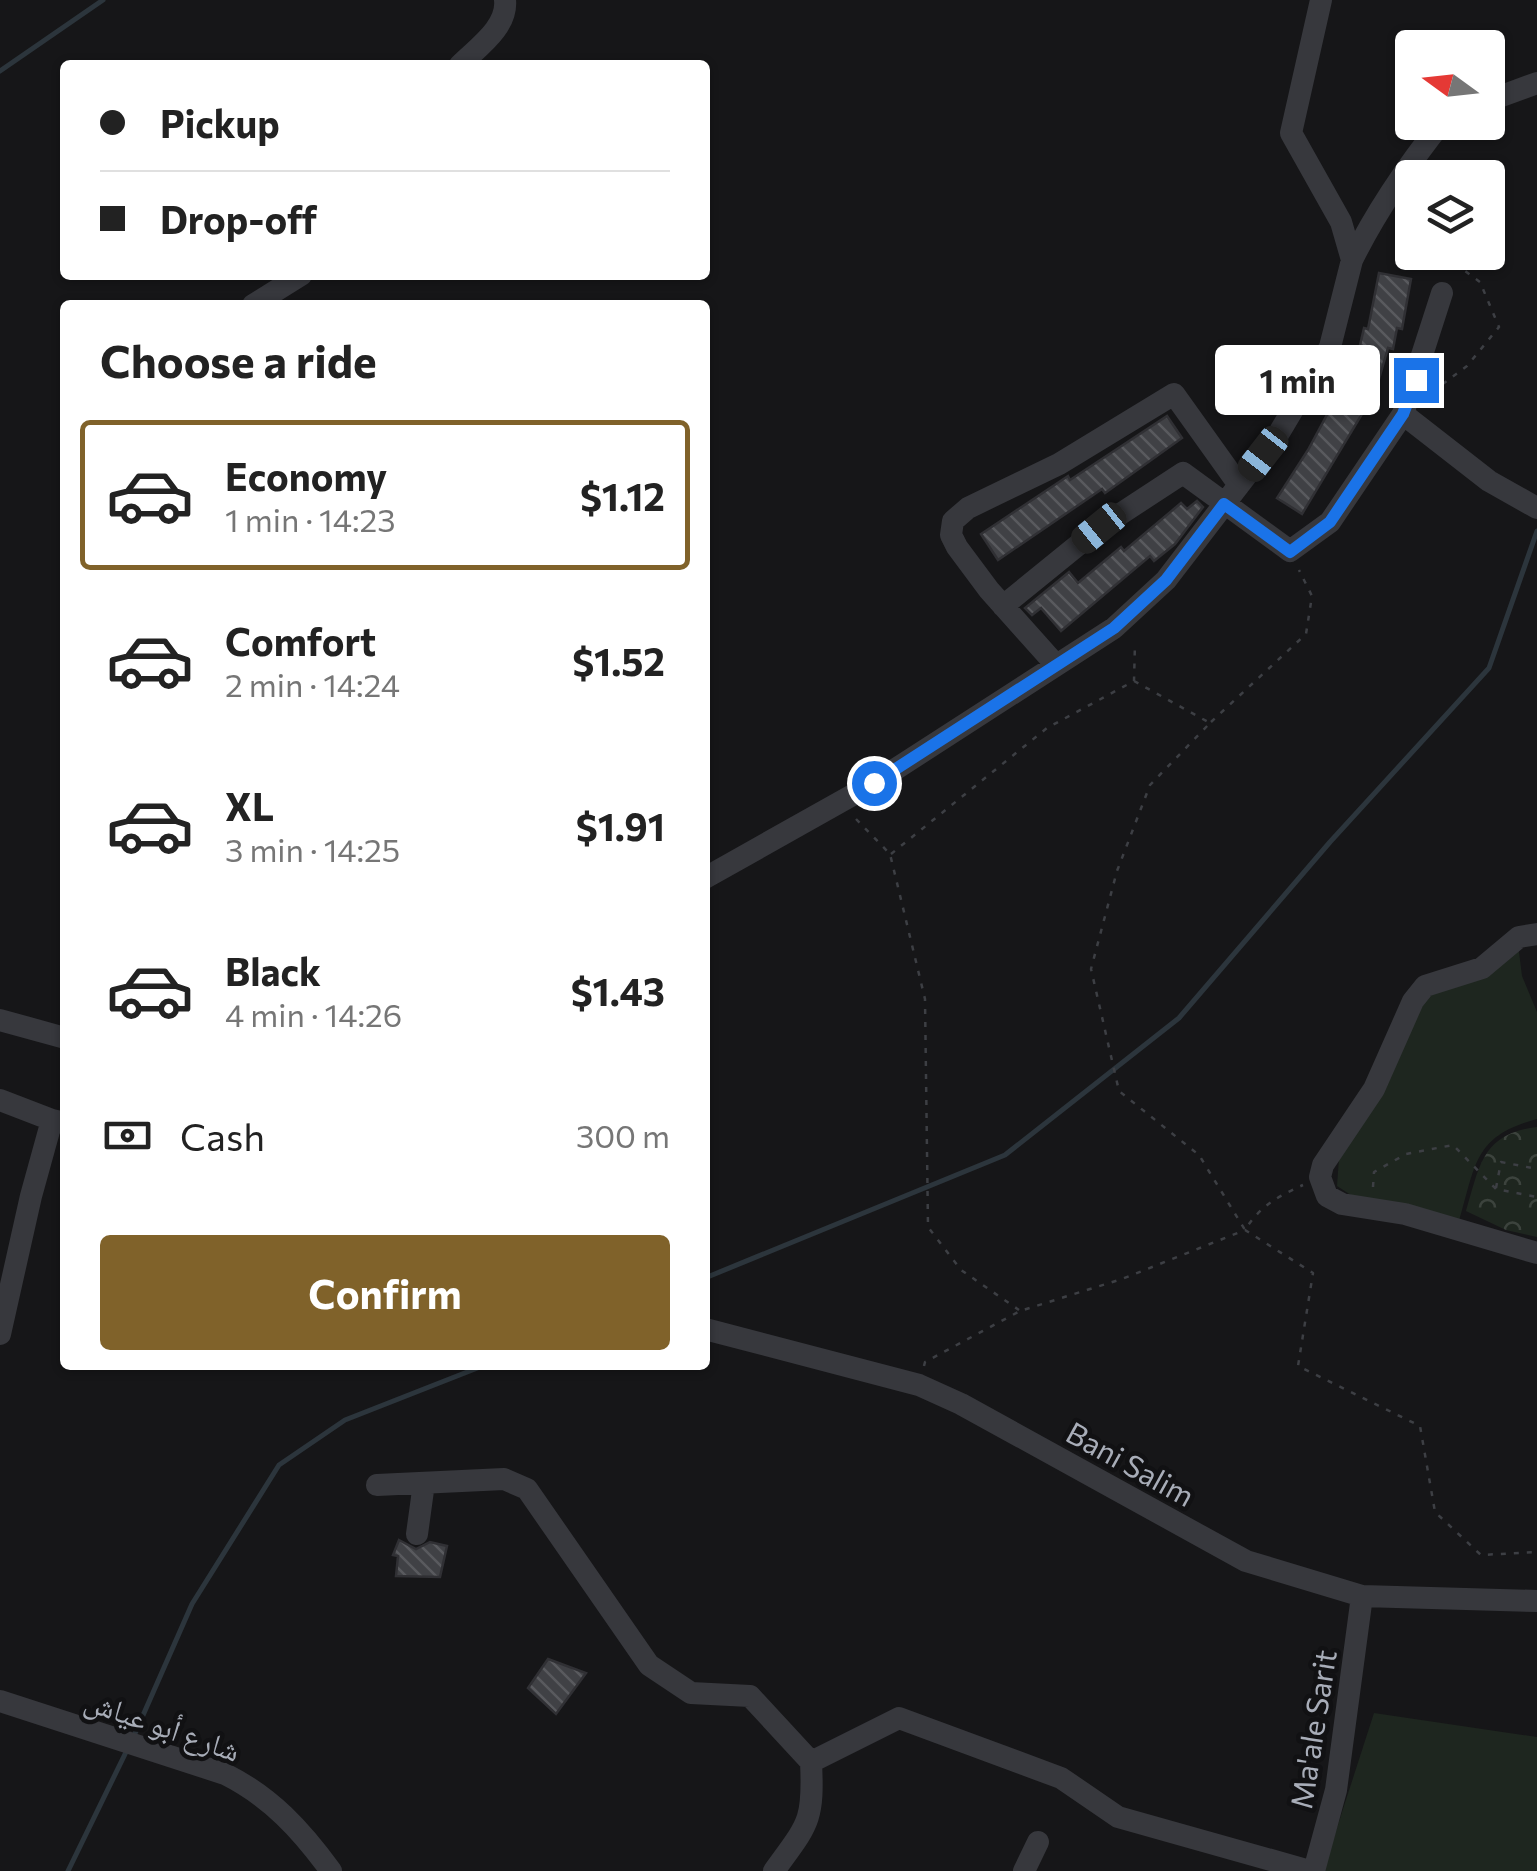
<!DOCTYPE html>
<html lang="en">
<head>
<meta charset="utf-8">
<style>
  :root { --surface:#fff; --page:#f6f6f6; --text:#222; --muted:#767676; --line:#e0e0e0; --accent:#80622a }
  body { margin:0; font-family:Commissioner,"Noto Naskh Arabic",sans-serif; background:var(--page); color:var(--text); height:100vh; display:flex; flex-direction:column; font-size:38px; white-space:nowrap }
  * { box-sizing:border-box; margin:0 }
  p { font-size:32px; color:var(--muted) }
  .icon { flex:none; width:55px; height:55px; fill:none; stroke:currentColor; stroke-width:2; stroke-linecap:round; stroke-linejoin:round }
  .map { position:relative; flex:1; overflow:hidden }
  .sheet { position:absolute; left:60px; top:300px; width:650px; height:1070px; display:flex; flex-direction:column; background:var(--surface); border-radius:10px; box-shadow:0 2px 8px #0004 }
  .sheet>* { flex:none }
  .hud { position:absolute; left:60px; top:60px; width:650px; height:220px; border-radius:10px; box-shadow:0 2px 8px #0004; display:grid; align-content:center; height:220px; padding:0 40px; background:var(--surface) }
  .needle { width:65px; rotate:285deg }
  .buttons { position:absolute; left:1395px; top:30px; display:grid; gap:20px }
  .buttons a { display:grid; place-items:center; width:110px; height:110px; border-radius:10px; background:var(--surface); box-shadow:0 2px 8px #0004; font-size:50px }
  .end { position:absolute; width:45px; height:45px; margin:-22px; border:12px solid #1a73e8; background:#fff; box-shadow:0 0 0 5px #fff }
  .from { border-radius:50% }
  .bubble { position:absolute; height:70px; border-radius:10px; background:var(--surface); box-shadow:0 2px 8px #0004; font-size:32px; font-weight:700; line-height:70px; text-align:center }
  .car { position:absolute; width:30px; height:60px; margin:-30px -15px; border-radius:12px; box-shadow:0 0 8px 2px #0007; background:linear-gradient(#222 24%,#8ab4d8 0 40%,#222 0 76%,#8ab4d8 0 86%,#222 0) }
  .hud b { display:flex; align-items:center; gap:35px; height:95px; font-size:38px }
  .hud b+b { border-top:2px solid var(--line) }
  .hud i { width:25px; height:25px; background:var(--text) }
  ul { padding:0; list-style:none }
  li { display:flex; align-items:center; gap:30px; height:150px; margin:0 20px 15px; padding:0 20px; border:5px solid transparent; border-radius:10px }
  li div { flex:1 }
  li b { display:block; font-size:38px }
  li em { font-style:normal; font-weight:700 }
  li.current { border-color:var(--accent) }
  li>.icon { width:90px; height:90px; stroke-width:1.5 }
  h2 { padding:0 40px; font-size:45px; line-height:120px }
  .pay { display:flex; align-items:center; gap:25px; height:110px; padding:0 40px; font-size:38px }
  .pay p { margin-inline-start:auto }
  .button { display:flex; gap:20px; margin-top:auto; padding:20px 40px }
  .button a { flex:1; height:115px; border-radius:10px; background:var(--accent); color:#fff; font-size:40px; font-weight:700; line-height:115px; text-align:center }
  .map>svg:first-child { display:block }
  .grass { fill:#1e261f }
  .park { fill:url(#park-crowns) }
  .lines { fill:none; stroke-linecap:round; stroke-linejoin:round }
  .stream { stroke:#2c353c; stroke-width:5 }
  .building { fill:url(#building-back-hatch); stroke:#303034; stroke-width:2.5 }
  .path { stroke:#3d3f44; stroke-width:2.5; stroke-dasharray:5 8; stroke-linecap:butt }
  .minor { stroke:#37383d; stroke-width:22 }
  .route { stroke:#1a73e8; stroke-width:12 }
  .labels { text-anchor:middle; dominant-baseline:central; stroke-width:9; stroke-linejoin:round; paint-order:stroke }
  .street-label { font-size:30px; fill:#a8adb8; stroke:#111113 }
</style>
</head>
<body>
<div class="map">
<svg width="1537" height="1871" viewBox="0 0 1537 1871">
  <defs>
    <pattern id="park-crowns" width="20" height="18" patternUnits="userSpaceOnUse" patternTransform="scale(2.5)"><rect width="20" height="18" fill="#1e261f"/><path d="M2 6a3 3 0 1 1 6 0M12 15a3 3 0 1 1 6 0" fill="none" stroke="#3c433d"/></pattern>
    <pattern id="building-back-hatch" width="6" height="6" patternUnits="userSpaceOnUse" patternTransform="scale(2.5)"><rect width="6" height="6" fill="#404145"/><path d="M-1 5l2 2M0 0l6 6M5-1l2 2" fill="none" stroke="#595a5e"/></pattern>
  </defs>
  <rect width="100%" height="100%" fill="#161618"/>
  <path class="grass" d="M1518 944 1522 976 1537 1012V1119C1473 1136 1476 1165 1459 1221L1354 1197 1337 1186 1339 1158 1423 1002 1439 988Z
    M1374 1713 1537 1737V1871H1323Z"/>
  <path class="park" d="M1537 1127V1237L1506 1230 1466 1211C1480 1165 1482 1134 1537 1127Z"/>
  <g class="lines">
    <path class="stream" d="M0 71 103 0
      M705 1278 1005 1155 1179 1018 1330 842 1489 668 1537 531
      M133 1738 192 1604 279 1465 345 1420 485 1365
      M68 1871 128 1748"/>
  </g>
  <path class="building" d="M1379 273 1411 279 1402 329 1397 328 1393 349 1388 348 1379 379 1354 371 1364 328 1368 329Z
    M1335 400 1362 414 1302 514 1277 498 1308 450Z
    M1167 416 1182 438 1105 493 1102 489 998 560 981 534 1068 476 1070 480Z
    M1197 501 1203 507 1175 544 1154 561 1150 556 1061 631 1041 608 1032 615 1025 608 1069 572 1078 583 1121 547 1124 551 1181 503 1187 509Z
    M399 1540 416 1549 430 1542 447 1546 440 1577 396 1576 398 1556 393 1555Z
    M548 1659 586 1673 556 1714 528 1688Z"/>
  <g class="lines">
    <path class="path" d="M1432 392 1467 366 1499 327 1480 282 1439 252
      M1134 681 1210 723 1150 785 1117 871 1091 969 1119 1091 1199 1155 1245 1230C1260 1206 1277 1197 1303 1185
      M1211 722 1306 634 1312 596 1299 570
      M856 819 890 854 925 999 928 1227 961 1270 1019 1310
      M891 854 1047 728 1134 681 1135 643
      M1373 1187 1374 1172 1406 1154 1453 1145 1496 1189 1537 1197
      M1496 1188 1501 1162 1537 1169
      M924 1366 925 1362 1020 1311 1122 1279 1245 1230 1313 1273 1298 1366 1420 1426 1435 1512 1481 1555 1537 1552"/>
    <path class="minor" d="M1321 0 1291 133 1341 222 1352 260
      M460 65C477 48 508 27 505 0
      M1488 101 1537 83
      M253 305 301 275
      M1403 414 1442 293
      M1003 606 1099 528 1183 473 1290 551 1330 522 1403 414 1489 481 1537 508
      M1056 665 989 590 957 547 951 535 953 521 968 508 1059 464 1174 394 1239 485
      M705 878 874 783 1114 628 1166 580 1279 433 1330 347 1352 260C1377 210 1407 166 1442 122
      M1537 934 1519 937 1482 968 1425 986 1413 1001 1374 1089 1323 1165 1320 1177 1327 1196 1342 1204 1405 1214 1537 1253
      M0 1020 65 1038
      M0 1100 52 1120
      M705 1329 919 1385 961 1404 1246 1561 1362 1596 1537 1601
      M0 1334 31 1196 52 1120 65 1123
      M377 1485 504 1479 527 1489 649 1665 691 1693 750 1696 811 1762C814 1822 808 1824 774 1871
      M417 1534 424 1483
      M0 1701 225 1774C271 1797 301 1830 331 1871
      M811 1762 899 1718 1061 1778 1118 1817 1310 1871
      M1024 1871 1038 1842
      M1314 1871 1336 1790 1362 1596"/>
  </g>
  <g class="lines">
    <path class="route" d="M874 783 1114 628 1166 580 1224 504 1290 552 1330 522 1403 414 1416 380"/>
  </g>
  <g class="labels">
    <g class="street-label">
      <text transform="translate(1131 1463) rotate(29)">Bani Salim</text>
      <text transform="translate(163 1724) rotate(19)">شارع أبو عياش</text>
      <text transform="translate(1312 1729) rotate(-81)">Ma'ale Sarit</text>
    </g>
  </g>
</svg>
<div class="buttons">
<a><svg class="needle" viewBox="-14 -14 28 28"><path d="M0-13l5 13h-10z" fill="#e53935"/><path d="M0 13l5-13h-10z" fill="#767676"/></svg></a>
<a><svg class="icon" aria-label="layers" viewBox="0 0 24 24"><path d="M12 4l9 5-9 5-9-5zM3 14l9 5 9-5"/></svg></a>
</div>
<i class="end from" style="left:874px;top:783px"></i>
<i class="end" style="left:1416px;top:380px"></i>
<div class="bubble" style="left:1215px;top:345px;width:165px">1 min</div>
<i class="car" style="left:1263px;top:454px;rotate:218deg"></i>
<i class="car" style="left:1099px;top:528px;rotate:231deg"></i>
<div class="hud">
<b><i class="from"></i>Pickup</b>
<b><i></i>Drop-off</b>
</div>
<section class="sheet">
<h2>Choose a ride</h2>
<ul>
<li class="current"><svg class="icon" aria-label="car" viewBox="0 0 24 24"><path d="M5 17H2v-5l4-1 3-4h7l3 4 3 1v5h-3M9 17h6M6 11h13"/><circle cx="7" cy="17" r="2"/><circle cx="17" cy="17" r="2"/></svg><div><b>Economy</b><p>1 min · 14:23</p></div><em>$1.12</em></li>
<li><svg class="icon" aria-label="car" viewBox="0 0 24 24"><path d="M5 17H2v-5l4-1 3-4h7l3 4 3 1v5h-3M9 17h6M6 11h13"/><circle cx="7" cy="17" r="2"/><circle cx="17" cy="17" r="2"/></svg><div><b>Comfort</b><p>2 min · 14:24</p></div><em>$1.52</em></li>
<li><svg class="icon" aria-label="car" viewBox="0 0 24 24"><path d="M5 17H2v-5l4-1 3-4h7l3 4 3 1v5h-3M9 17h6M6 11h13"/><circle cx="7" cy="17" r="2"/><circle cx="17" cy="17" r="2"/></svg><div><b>XL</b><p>3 min · 14:25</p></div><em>$1.91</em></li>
<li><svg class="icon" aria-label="car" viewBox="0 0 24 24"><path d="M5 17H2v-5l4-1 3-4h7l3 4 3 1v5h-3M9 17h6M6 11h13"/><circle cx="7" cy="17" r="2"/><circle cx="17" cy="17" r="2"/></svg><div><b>Black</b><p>4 min · 14:26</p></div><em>$1.43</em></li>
</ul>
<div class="pay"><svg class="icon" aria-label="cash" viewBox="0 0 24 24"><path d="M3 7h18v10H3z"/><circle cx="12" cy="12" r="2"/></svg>Cash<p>300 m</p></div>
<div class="button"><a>Confirm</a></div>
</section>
</div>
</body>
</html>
